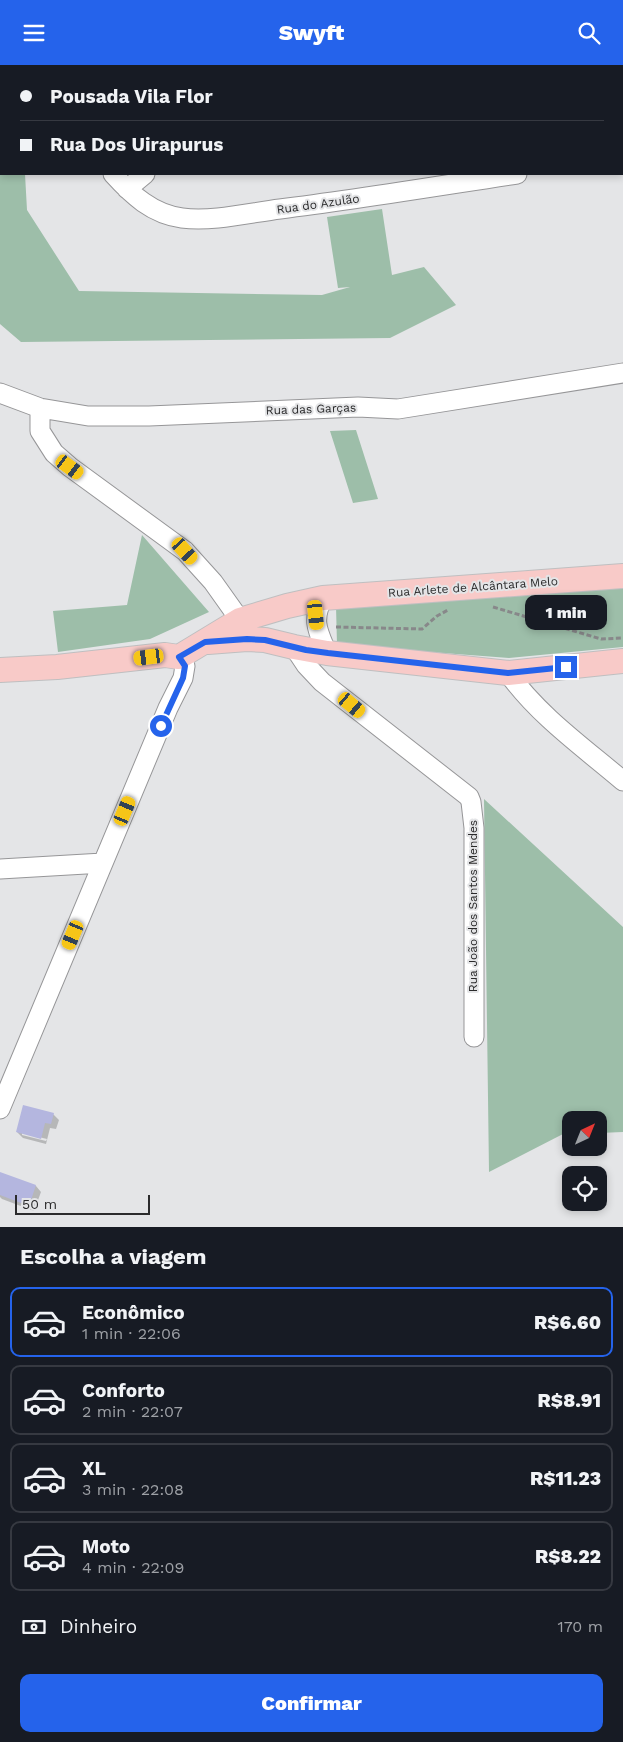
<!DOCTYPE html>
<html lang="pt">
<head>
<meta charset="utf-8">
<style>
  :root { --surface:#171b24; --page:#242831; --text:#f1f3f6; --muted:#9ea1a6; --line:#363941; --accent:#2563eb }
  body { margin:0; font-family:"Work Sans",sans-serif; background:var(--page); color:var(--text); height:100vh; display:flex; flex-direction:column; font-size:19px; white-space:nowrap }
  * { box-sizing:border-box; margin:0 }
  p { font-size:16px; color:var(--muted) }
  .icon { flex:none; width:28px; height:28px; fill:none; stroke:currentColor; stroke-width:2; stroke-linecap:round; stroke-linejoin:round }
  .map { position:relative; height:1162px; overflow:hidden }
  .drawer { display:flex; flex-direction:column; background:var(--surface); flex:1 }
  .drawer>* { flex:none }
  .guide { position:absolute; left:0px; top:0px; width:624px; height:110px; box-shadow:0 2px 8px #0003; display:grid; align-content:center; height:110px; padding:0 20px; background:var(--surface) }
  .needle { width:32px; rotate:43deg }
  .controls { position:absolute; left:562px; top:1046px; display:grid; gap:10px }
  .controls a { display:grid; place-items:center; width:45px; height:45px; border-radius:10px; background:var(--surface); box-shadow:0 2px 8px #0003; font-size:25px }
  .scale { position:absolute; left:15px; bottom:12px; width:135px; box-sizing:border-box; padding-left:5px; border:2px solid #2b2b2c; border-top:0; font-size:14px; line-height:18px; white-space:nowrap; color:#2b2b2c; -webkit-text-stroke:4px #e4e5e7; paint-order:stroke }
  .end { position:absolute; width:22px; height:22px; margin:-11px; border:6px solid #2563eb; background:#fff; box-shadow:0 0 0 2px #fff }
  .from { border-radius:50% }
  .bubble { position:absolute; height:35px; border-radius:10px; background:var(--surface); box-shadow:0 2px 8px #0003; font-size:16px; font-weight:800; line-height:35px; text-align:center }
  .car { position:absolute; width:15px; height:30px; margin:-15px -8px; border-radius:6px; box-shadow:0 0 4px 1px #0007; background:linear-gradient(#f5c518 24%,#345 0 40%,#f5c518 0 76%,#345 0 86%,#f5c518 0) }
  .guide b { display:flex; align-items:center; gap:18px; height:48px; font-size:19px }
  .guide b+b { border-top:1px solid var(--line) }
  .guide i { width:12px; height:12px; background:var(--text) }
  ul { padding:0; list-style:none }
  li { display:flex; align-items:center; gap:15px; height:70px; margin:0 10px 8px; padding:0 10px; border:2px solid var(--line); border-radius:10px }
  li div { flex:1 }
  li b { display:block; font-size:19px }
  li em { font-style:normal; font-weight:800 }
  li.selected { border-color:var(--accent) }
  li>.icon { width:45px; height:45px; stroke-width:1.5 }
  h2 { padding:0 20px; font-size:22px; line-height:60px }
  .pay { display:flex; align-items:center; gap:12px; height:55px; padding:0 20px; font-size:19px }
  .pay p { margin-inline-start:auto }
  .primary-button { display:flex; gap:10px; margin-top:auto; padding:10px 20px }
  .primary-button a { flex:1; height:58px; border-radius:10px; background:var(--accent); color:#fff; font-size:20px; font-weight:800; line-height:58px; text-align:center }
  header { display:flex; justify-content:space-between; align-items:center; height:65px; padding:0 20px; background:var(--accent); color:#fff; font-size:22px; font-weight:800 }
  .map>svg:first-child { display:block }
  .green { fill:#9dbea9 }
  .shadow { fill:#0003; fill-rule:evenodd }
  .building { fill:#b4b6df }
  .lines { fill:none; stroke-linecap:round; stroke-linejoin:round }
  .minor-casing { stroke:#969698; stroke-width:21 }
  .major-casing { stroke:#bfbfc0; stroke-width:26 }
  .path { stroke:#88888a; stroke-width:3; stroke-dasharray:5 2.5; stroke-linecap:butt }
  .minor { stroke:#fff; stroke-width:19 }
  .major { stroke:#f8cac8; stroke-width:24 }
  .route { stroke:#2563eb; stroke-width:6 }
  .labels { text-anchor:middle; dominant-baseline:central; stroke-width:4; stroke-linejoin:round; paint-order:stroke }
  .street-label { font-size:12px; fill:#2b2b2c; stroke:#e4e5e7 }
</style>
</head>
<body>
<header><svg class="icon" aria-label="menu" viewBox="0 0 24 24"><path d="M4 6h16M4 12h16M4 18h16"/></svg>Swyft<svg class="icon" aria-label="search" viewBox="0 0 24 24"><circle cx="10" cy="10" r="6"/><path d="M15 15l6 6"/></svg></header>
<div class="map">
<svg width="623" height="1162" viewBox="0 0 623 1162">
  <rect width="100%" height="100%" fill="#e4e5e7"/>
  <path class="green" d="M22 0H124L123 1Z
    M170 0H250L248 1Z
    M0 34 1 109H25L27 145 79 226 322 230 350 222 338 223 327 152 382 144 392 210 424 202 456 240 390 273 21 277 0 259Z
    M356 365 378 434 353 438 330 366Z
    M142 470 209 547 150 574 58 587 53 546 127 540Z
    M623 519V582L509 593 337 580 336 541Z
    M484 734 623 862V1067L599 1068V1055H571V1069H563L489 1107Z"/>
  <path class="shadow" d="M53 1049 59 1055 56 1064 50 1063 46 1079 23 1073 17 1067ZM22 1068 47 1074 46 1076 22 1070Z
    M0 1108 36 1121 41 1127 34 1146 2 1134 0 1132Z"/>
  <path class="building" d="M23 1040 54 1048 51 1059 45 1058 41 1074 16 1067Z
    M0 1107 36 1120 29 1141 0 1130Z"/>
  <g class="lines">
    <defs>
      <path id="minor" d="M16 0 17 1
        M274 1 275 0
        M622 93H623
        M113 109C132 130 152 149 182 153 212 157 249 148 280 144 359 134 438 121 517 109
        M127 124 145 109
        M0 328 40 343 88 351H149L358 342 398 344 623 308
        M40 343V366L54 388 70 402 185 486 213 517 240 555 243 567
        M323 533C311 556 318 566 327 588
        M294 582 306 600 322 617 469 732 471 737 474 763V972
        M508 608C539 651 583 682 623 716
        M0 804 103 798
        M0 1044 168 643 183 613 185 601 179 592"/>
      <path id="major" d="M208 577 247 574 265 575 294 582 327 588 508 608 623 596
        M0 605 57 602 165 590 179 592 240 555 287 541 323 533 623 511"/>
    </defs>
    <use href="#minor" class="minor-casing"/>
    <use href="#major" class="major-casing"/>
    <path class="path" d="M493 542 601 574 623 573
      M336 562 422 564 437 551 448 545"/>
    <use href="#minor" class="minor"/>
    <use href="#major" class="major"/>
  </g>
  <g class="lines">
    <path class="route" d="M161 661 183 613 185 601 179 592 205 577 247 574 265 575 306 585 328 588 508 608 566 602"/>
  </g>
  <g class="labels">
    <g class="street-label">
      <text transform="translate(318 139) rotate(-8)">Rua do Azulão</text>
      <text transform="translate(311 344) rotate(-2)">Rua das Garças</text>
      <text transform="translate(473 522) rotate(-4)">Rua Arlete de Alcântara Melo</text>
      <text transform="translate(473 841) rotate(-90)">Rua João dos Santos Mendes</text>
    </g>
  </g>
</svg>
<div class="controls">
<a><svg class="needle" viewBox="-14 -14 28 28"><path d="M0-13l5 13h-10z" fill="#e53935"/><path d="M0 13l5-13h-10z" fill="#9ea1a6"/></svg></a>
<a><svg class="icon" aria-label="locate" viewBox="0 0 24 24"><circle cx="12" cy="12" r="6"/><path d="M12 2v4M12 18v4M2 12h4M18 12h4"/></svg></a>
</div>
<div class="scale">50 m</div>
<i class="end from" style="left:161px;top:661px"></i>
<i class="end" style="left:566px;top:602px"></i>
<div class="bubble" style="left:525px;top:530px;width:82px">1 min</div>
<i class="car" style="left:70px;top:402px;rotate:126deg"></i>
<i class="car" style="left:185px;top:486px;rotate:138deg"></i>
<i class="car" style="left:316px;top:550px;rotate:174deg"></i>
<i class="car" style="left:149px;top:592px;rotate:263deg"></i>
<i class="car" style="left:352px;top:640px;rotate:130deg"></i>
<i class="car" style="left:125px;top:746px;rotate:23deg"></i>
<i class="car" style="left:73px;top:870px;rotate:203deg"></i>
<div class="guide">
<b><i class="from"></i>Pousada Vila Flor</b>
<b><i></i>Rua Dos Uirapurus</b>
</div>
</div>
<section class="drawer">
<h2>Escolha a viagem</h2>
<ul>
<li class="selected"><svg class="icon" aria-label="car" viewBox="0 0 24 24"><path d="M5 17H2v-5l4-1 3-4h7l3 4 3 1v5h-3M9 17h6M6 11h13"/><circle cx="7" cy="17" r="2"/><circle cx="17" cy="17" r="2"/></svg><div><b>Econômico</b><p>1 min · 22:06</p></div><em>R$6.60</em></li>
<li><svg class="icon" aria-label="car" viewBox="0 0 24 24"><path d="M5 17H2v-5l4-1 3-4h7l3 4 3 1v5h-3M9 17h6M6 11h13"/><circle cx="7" cy="17" r="2"/><circle cx="17" cy="17" r="2"/></svg><div><b>Conforto</b><p>2 min · 22:07</p></div><em>R$8.91</em></li>
<li><svg class="icon" aria-label="car" viewBox="0 0 24 24"><path d="M5 17H2v-5l4-1 3-4h7l3 4 3 1v5h-3M9 17h6M6 11h13"/><circle cx="7" cy="17" r="2"/><circle cx="17" cy="17" r="2"/></svg><div><b>XL</b><p>3 min · 22:08</p></div><em>R$11.23</em></li>
<li><svg class="icon" aria-label="car" viewBox="0 0 24 24"><path d="M5 17H2v-5l4-1 3-4h7l3 4 3 1v5h-3M9 17h6M6 11h13"/><circle cx="7" cy="17" r="2"/><circle cx="17" cy="17" r="2"/></svg><div><b>Moto</b><p>4 min · 22:09</p></div><em>R$8.22</em></li>
</ul>
<div class="pay"><svg class="icon" aria-label="cash" viewBox="0 0 24 24"><path d="M3 7h18v10H3z"/><circle cx="12" cy="12" r="2"/></svg>Dinheiro<p>170 m</p></div>
<div class="primary-button"><a>Confirmar</a></div>
</section>
</body>
</html>
